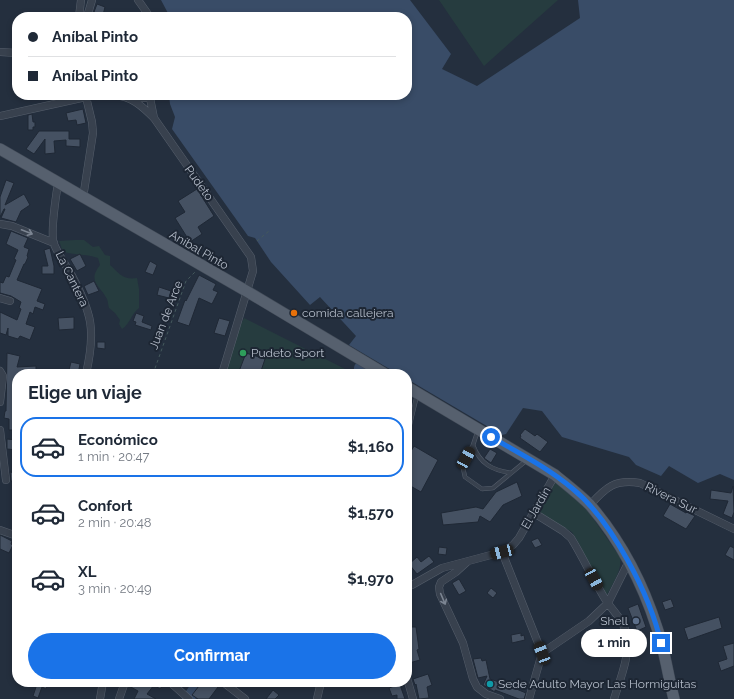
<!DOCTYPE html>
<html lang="es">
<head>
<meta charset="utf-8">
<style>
  :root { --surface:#fff; --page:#f6f6f7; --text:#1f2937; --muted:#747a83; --line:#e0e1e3; --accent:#1a73e8 }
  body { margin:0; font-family:Raleway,sans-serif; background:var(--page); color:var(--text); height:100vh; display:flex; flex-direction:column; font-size:15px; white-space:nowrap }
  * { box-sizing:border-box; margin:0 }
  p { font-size:13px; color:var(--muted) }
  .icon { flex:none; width:22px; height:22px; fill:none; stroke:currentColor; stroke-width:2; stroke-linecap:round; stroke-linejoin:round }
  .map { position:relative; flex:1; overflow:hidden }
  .details { position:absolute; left:12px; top:369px; width:400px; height:318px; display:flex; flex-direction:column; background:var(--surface); border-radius:16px; box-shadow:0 2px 6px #0003 }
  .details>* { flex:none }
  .top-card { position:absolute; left:12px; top:12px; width:400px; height:88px; border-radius:16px; box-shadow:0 2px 6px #0003; display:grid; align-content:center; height:88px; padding:0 16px; background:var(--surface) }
  .end { position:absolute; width:18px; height:18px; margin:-9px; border:5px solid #1a73e8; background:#fff; box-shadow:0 0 0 2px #fff }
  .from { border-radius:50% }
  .bubble { position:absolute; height:28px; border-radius:14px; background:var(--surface); box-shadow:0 2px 6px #0003; font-size:13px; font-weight:700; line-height:28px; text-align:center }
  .car { position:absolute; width:12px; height:24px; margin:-12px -6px; border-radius:5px; box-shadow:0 0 3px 1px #0007; background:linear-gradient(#222 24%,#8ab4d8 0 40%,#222 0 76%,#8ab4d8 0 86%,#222 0) }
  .top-card b { display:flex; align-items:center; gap:14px; height:38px; font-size:15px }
  .top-card b+b { border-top:1px solid var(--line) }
  .top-card i { width:10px; height:10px; background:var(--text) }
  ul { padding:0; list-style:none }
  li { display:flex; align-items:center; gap:12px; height:60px; margin:0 8px 6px; padding:0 8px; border:2px solid transparent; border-radius:16px }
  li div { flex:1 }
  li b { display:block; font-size:15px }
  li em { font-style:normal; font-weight:700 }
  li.current { border-color:var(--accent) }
  li>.icon { width:36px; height:36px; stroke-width:1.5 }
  h2 { padding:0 16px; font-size:18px; line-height:48px }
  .primary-button { display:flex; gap:8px; margin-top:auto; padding:8px 16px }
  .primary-button a { flex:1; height:46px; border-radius:24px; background:var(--accent); color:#fff; font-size:16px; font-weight:700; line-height:46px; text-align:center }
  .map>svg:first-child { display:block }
  .green { fill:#263c3f }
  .water { fill:#394c67 }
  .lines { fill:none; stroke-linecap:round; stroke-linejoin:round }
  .river { stroke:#394c67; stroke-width:12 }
  .building { fill:#455162; stroke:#1f2835 }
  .service-casing { stroke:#565f6c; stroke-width:4.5 }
  .minor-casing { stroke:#565f6c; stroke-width:8 }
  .primary-casing { stroke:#414a57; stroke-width:12 }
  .path { stroke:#44595c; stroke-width:1; stroke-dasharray:3 3; stroke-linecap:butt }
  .service { stroke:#38414e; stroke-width:3.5 }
  .minor { stroke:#38414e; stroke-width:7 }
  .primary { stroke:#56606e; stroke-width:11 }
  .oneway { stroke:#7c8592 }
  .route { stroke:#1a73e8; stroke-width:5 }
  .food-dot { fill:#e8710a; stroke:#1d2633; stroke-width:1.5 }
  .leisure-dot { fill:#2e9e5b; stroke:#1d2633; stroke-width:1.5 }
  .service-dot { fill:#5c6f8a; stroke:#1d2633; stroke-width:1.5 }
  .culture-dot { fill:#0f9aa8; stroke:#1d2633; stroke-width:1.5 }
  .labels { text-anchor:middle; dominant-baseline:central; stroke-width:4; stroke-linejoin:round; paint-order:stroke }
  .street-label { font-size:12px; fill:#b4bcc9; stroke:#1d2633 }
  .poi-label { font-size:12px; fill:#b4bcc9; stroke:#1d2633; text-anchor:start }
</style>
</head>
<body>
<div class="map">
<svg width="734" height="699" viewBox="0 0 734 699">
  <rect width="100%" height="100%" fill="#242f3e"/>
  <path class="green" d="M439 0H558L484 66Z
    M75 240H84L93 247 99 246 105 255 110 256V265C120 274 123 280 137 278L139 289V308C131 314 130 324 122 329L119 324 120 320 115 313 109 308C108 305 108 301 107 299 100 285 87 282 100 265L98 258C86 254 75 255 63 252L59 241Z
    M244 318 355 374H221L232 342Z
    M556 481 580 501 590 514 620 557C623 570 611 586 606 597L578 542 572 532 539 513Z"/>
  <path class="water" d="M161 0H410L451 54 442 69 477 86 580 18 578 0H734V480L720 474 698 483 669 466 661 476 636 465 629 457 562 437 542 411 523 408 506 434 502 435 407 379V374H398L349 345 356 336 320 297 310 305 271 262 255 238 248 236 172 129 175 117 170 104 169 95H407V17H170Z"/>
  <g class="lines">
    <path class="river" d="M360 368V374
      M188 699 196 687 197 682"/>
  </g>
  <path class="building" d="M97 4 105 7 103 15 94 12Z
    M83 109 86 123 77 125 76 120 68 121 66 113Z
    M32 114 33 122H35V127H33V130H28V115Z
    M39 131H69V139H80V147L66 146V140L54 141 55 153 45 154V139L34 154 26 149Z
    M6 180 14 183 5 205 24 194 30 205 21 211 16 222 1 218 5 209H4L0 217V197Z
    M197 189 214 216 198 227 202 234 190 242 175 218 185 212 178 201Z
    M11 231 28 238 24 247 29 249 27 256 28 257 25 264H24L17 280 42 289 37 301 45 304 43 310 35 307 33 314 30 312 26 324 35 327 30 340 20 336 18 339 8 336V328L6 335 0 333V312L17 320 21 309 19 308 21 302 11 296 0 293V282L3 283 6 276 9 277 16 260 14 259 18 250 6 244Z
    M50 248 54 266V274H42V266H48L44 250Z
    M80 254 86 266 77 271 70 259Z
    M150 261 157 265 153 275 145 272Z
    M199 275 216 284 213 290 218 292 212 304 199 298 189 326 177 322 185 300 186 301Z
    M94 281 99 291 88 295 84 286Z
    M159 287 171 291 169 298 157 295Z
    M136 313 144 316 142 322 152 326 151 330 135 325 136 322 133 321Z
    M74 317V329L59 330 58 318Z
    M219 318 230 321 225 336 214 333Z
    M97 342H105V349L97 348Z
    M7 353 20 356 17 367 36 366V373L17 374 14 412 17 413V430H9V419L4 418 5 411H6Z
    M246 353 265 359 260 374H238Z
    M71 362 80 364 78 374H68Z
    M525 429 535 436 537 434 548 442 540 452 520 438 521 436 520 435Z
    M7 439 17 440V450L7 449Z
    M414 446 438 460 421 492 407 484V458Z
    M490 449 497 453 491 463 484 458Z
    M10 472 17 473V482L11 481Z
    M517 482 522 496 503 505 490 522 480 516 478 522 443 525 441 513 476 507 483 509 496 492Z
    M733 486 734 512 732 518 723 514 728 501 710 499 711 490 731 493Z
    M670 504 686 513 687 512 695 516 686 529 663 516Z
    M0 535 12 541 11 544 13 545 9 553 0 549Z
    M538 538 542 545 535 548 531 541Z
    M730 546 734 548V560L725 555Z
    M439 547 447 548 446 555 438 554Z
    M429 556 434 562 417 574 409 564 417 557 421 562Z
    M459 579 466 591 459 595 452 583Z
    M491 588 497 593 493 598 487 593Z
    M671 599 674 607 665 610 662 602Z
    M638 604 646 627 637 631 628 608Z
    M719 617 722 628 688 640 684 628Z
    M409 627H416L419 649 417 650 420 660 409 663 407 658 409 656 407 637 410 636Z
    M521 633V636L524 635 525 640 512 643 511 635Z
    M734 643V666L721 671 718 662 727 659 723 646Z
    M481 658 482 661 486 660 490 679 502 683 503 681 515 686 514 688 526 693 524 699H519L495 690V692L483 685 487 676 478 678 473 659Z
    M428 674 432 685 427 687 429 698 419 699 416 684 415 685 413 679Z
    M32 682H49L46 689 42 687 38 698 33 696 37 684Z
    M130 682H165V683L160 689 154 685 147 694 156 699H134L138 691 129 686Z
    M202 682H212L218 687 209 699H198L192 695Z
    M397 682H399L405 699H397V695L392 696 389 688 397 685Z
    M273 690 279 695 275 699H266Z"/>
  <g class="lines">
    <defs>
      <path id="service" d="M478 430 473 445 466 458 463 468 465 477 482 489 493 488 527 460
        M407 432 410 424 417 395
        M473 445C480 464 492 470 511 473"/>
      <path id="minor" d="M138 0 150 17
        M79 17 81 0
        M87 17 92 0
        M0 52 17 53
        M114 95C131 96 142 106 154 118L251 257 253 271 222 374
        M151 95 150 98 154 118
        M130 98H150
        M0 116 95 95
        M58 183C56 196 50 233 54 244 58 254 65 264 71 274 92 313 96 330 86 374
        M83 198 93 133 92 122 86 97
        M0 224 12 226 54 243
        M0 298 10 301
        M0 371 3 376 0 402
        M0 430 6 480
        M590 505C606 487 615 479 640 483L734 529
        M534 513 563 531 571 538C584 559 594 582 607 602 614 612 624 621 626 633 631 655 620 679 614 699
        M0 530 17 536
        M502 552 542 653 529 699
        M467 562 456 572 441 582 439 587 440 594 463 643 473 679 477 687 486 694 500 699
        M407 586 412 585 442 568 502 552 513 545 519 538 555 475
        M542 653 589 621 608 603 628 563
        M407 678 413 699
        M170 682 189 699
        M223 682 245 699
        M100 699 103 682
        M119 699 125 682
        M317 699 321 682"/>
      <path id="primary" d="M0 149 248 292 385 374
        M407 387 555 475C567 485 579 494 590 505 620 540 643 584 657 628 665 651 668 676 674 699"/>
    </defs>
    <use href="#service" class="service-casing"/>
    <use href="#minor" class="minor-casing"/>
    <use href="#primary" class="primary-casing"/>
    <path class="path" d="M257 241 269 231
      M153 374 186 281 195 272"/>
    <use href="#service" class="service"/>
    <use href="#minor" class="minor"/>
    <use href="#primary" class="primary"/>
  </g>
  <defs><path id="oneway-shaft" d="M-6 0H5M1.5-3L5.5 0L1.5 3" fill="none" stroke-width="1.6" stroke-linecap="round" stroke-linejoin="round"/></defs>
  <g class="oneway">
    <use href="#oneway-shaft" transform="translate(27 232) rotate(21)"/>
    <use href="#oneway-shaft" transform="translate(443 599) rotate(67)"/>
  </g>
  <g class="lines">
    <path class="route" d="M491 437C519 453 548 468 573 489 612 521 650 595 661 643"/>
  </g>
  <circle class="food-dot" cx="294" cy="313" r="4"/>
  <circle class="leisure-dot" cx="243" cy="353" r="4"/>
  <circle class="service-dot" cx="636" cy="621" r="4"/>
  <circle class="culture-dot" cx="490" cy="684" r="4"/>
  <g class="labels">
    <g class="street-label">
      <text transform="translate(199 183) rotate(54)">Pudeto</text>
      <text transform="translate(199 250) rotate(30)">Aníbal Pinto</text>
      <text transform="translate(72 279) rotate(64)">La Cantera</text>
      <text transform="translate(166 315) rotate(-69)">Juan de Arce</text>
      <text transform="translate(671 498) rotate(26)">Rivera Sur</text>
      <text transform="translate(536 508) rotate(-60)">El Jardín</text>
    </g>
    <g class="poi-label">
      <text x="302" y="313">comida callejera</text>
      <text x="251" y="353">Pudeto Sport</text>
      <text x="628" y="621" text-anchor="end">Shell</text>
      <text x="498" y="684">Sede Adulto Mayor Las Hormiguitas</text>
    </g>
  </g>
</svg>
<i class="end from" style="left:491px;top:437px"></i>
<i class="end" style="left:661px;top:643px"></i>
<div class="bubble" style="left:581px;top:629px;width:66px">1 min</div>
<i class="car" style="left:466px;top:458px;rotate:29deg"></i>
<i class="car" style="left:502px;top:552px;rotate:256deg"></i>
<i class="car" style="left:594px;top:579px;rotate:151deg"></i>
<i class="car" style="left:542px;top:653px;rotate:339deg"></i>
<div class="top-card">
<b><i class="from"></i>Aníbal Pinto</b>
<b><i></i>Aníbal Pinto</b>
</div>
<section class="details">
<h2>Elige un viaje</h2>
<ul>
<li class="current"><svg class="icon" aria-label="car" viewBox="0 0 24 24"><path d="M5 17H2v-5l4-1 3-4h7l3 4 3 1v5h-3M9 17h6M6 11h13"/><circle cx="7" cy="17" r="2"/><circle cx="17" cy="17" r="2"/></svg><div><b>Económico</b><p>1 min · 20:47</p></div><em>$1,160</em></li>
<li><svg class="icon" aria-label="car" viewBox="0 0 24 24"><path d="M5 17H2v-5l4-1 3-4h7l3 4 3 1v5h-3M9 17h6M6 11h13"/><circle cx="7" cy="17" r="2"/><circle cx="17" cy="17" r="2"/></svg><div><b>Confort</b><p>2 min · 20:48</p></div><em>$1,570</em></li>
<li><svg class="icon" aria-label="car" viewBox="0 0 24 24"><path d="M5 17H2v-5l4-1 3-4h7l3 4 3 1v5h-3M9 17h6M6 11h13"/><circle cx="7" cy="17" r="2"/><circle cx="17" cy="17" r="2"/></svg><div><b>XL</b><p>3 min · 20:49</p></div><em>$1,970</em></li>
</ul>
<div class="primary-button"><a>Confirmar</a></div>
</section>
</div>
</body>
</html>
